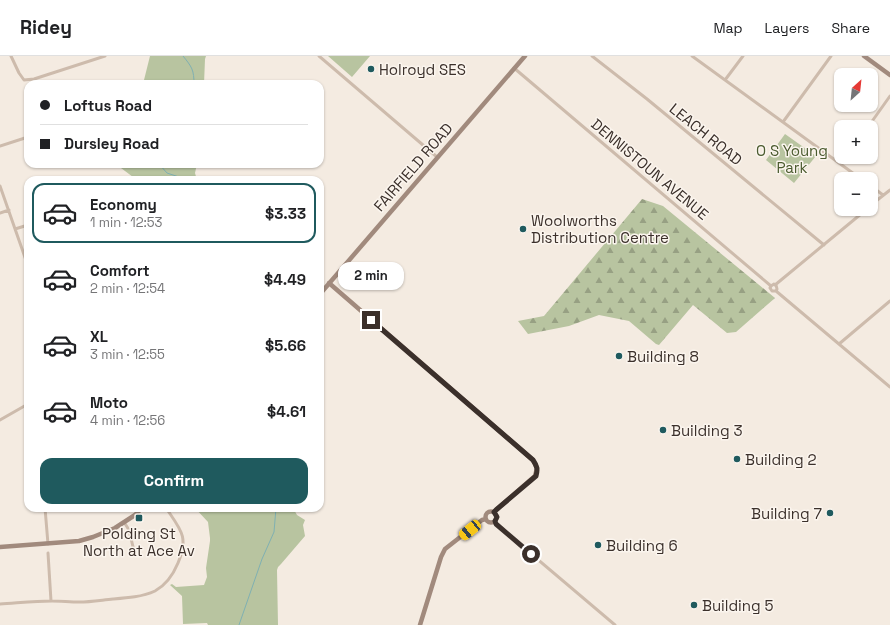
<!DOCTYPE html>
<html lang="en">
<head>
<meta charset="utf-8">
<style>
  :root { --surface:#fff; --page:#f2f2f2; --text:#202124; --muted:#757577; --line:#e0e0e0; --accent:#1f5a5e }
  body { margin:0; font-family:"Space Grotesk",sans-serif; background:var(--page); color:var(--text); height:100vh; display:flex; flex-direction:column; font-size:15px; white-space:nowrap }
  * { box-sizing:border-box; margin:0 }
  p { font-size:13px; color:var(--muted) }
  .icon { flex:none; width:22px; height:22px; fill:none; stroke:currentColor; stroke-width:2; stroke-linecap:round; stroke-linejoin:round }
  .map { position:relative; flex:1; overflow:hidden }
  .panel { position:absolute; left:24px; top:120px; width:300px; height:336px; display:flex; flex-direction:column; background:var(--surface); border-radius:12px; box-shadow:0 1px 3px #0004 }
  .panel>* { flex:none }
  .top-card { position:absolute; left:24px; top:24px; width:300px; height:88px; border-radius:12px; box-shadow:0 1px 3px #0004; display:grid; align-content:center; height:88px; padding:0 16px; background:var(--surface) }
  .needle { width:26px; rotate:27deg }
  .controls { position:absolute; left:834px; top:12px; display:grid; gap:8px }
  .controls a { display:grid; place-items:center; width:44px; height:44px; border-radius:8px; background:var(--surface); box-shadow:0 1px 3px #0004; font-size:20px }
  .end { position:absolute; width:18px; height:18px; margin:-9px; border:5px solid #3b302b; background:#fff; box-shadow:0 0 0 2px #fff }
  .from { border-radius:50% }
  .bubble { position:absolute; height:28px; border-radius:12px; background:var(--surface); box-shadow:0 1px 3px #0004; font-size:13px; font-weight:600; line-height:28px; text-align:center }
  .car { position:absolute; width:12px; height:24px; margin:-12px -6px; border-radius:5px; box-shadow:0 0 3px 1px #0007; background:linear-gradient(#f5c518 24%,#345 0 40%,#f5c518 0 76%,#345 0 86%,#f5c518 0) }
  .top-card b { display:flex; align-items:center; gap:14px; height:38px; font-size:15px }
  .top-card b+b { border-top:1px solid var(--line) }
  .top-card i { width:10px; height:10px; background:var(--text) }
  ul { padding:7px 0 0; list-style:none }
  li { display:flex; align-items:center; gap:12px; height:60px; margin:0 8px 6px; padding:0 8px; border:2px solid transparent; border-radius:12px }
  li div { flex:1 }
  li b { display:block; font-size:15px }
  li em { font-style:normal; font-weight:600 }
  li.active { border-color:var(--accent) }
  li>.icon { width:36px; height:36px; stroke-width:1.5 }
  .cta { display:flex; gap:8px; margin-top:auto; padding:8px 16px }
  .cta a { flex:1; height:46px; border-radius:12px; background:var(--accent); color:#fff; font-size:16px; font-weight:600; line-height:46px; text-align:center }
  header { display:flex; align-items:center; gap:24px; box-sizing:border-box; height:56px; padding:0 20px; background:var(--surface); border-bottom:1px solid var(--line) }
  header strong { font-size:19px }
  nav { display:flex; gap:22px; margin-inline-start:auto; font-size:14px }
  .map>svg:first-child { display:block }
  .forest { fill:url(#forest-firs) }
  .park { fill:#b8c4a0 }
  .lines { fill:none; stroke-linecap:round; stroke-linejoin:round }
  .stream { stroke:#7fb0b2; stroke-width:1 }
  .street { stroke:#cdbbac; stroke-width:3 }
  .secondary { stroke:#a18a7d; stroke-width:4.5 }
  .route { stroke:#3b302b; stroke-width:5 }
  .poi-dot { fill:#1f5a5e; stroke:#fbf5ee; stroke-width:1.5 }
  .labels { text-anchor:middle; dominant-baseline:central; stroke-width:3; stroke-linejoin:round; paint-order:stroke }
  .poi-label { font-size:15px; fill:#3b302b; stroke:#fbf5ee; text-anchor:start }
  .street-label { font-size:15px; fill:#3b302b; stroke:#fbf5ee }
  .park-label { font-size:15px; fill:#4a5a2e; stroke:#fbf5ee }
</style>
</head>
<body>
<header>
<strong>Ridey</strong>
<nav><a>Map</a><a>Layers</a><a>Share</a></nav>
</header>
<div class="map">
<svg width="890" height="569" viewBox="0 0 890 569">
  <defs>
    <pattern id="forest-firs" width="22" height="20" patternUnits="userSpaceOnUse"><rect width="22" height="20" fill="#b8c4a0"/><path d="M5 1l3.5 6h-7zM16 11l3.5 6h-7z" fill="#97a083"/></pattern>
  </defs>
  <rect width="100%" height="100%" fill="#f4ebe1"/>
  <path class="forest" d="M642 143 663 150 775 242 736 276 727 277 693 249 659 289 656 288 629 265 599 259 569 270 528 278 518 265 544 260Z"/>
  <path class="park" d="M150 0H206L205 3 204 28H143Z
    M328 0H370L352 21Z
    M785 78 816 100 794 127 766 104Z
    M123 108H197L195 117 197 124H137L121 112Z
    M195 452H293L297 459 305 464 303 469 305 480 281 508 278 511 277 514 278 569H208L207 567 183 568 182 540 170 529 172 528 176 531 204 529 207 521 206 512 210 485V482L208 466Z"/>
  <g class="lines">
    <path class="stream" d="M183 0C192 11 194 14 194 28
      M159 108 167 117 179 121 181 124
      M218 452 219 455 224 452
      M239 569 262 503 274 476 276 452"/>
    <path class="street" d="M11 0 19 17 24 24 34 23 105 0
      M319 0 437 101
      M592 0 647 43 824 189
      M692 0 861 123
      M514 12 771 230
      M725 24 743 0
      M783 66 831 0
      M868 71 890 40
      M0 90 28 81
      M46 108 47 109
      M841 108 846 101
      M0 130 28 210
      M871 130 883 139
      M871 149 890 134
      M0 157 9 154
      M15 173 28 169
      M775 229 867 153
      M776 235 777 233 776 229 774 228 771 230 770 232 772 235H776L890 331
      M839 288 890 245
      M0 364 28 348
      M45 452 48 488
      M495 465 496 468 615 569
      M124 466 129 474 134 495
      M48 497 51 545
      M0 548C17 547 35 545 52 545 61 545 70 546 79 546 91 546 102 544 113 543 127 542 142 541 155 535 166 529 173 519 178 507 189 481 181 474 166 452"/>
    <path class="secondary" d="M864 0 890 19
      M329 227 533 404 537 412 535 420 496 454 494 456
      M320 238 525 0
      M485.5 461a5.5 5.5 0 1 1 11 0a5.5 5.5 0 1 1-11 0Z
      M0 491 79 485 93 481 115 472 135 459 142 452
      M420 569 441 501 445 493 482 464 486 463"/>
  </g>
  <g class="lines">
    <path class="route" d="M371 264 533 404C537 410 538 413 536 420L496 454 494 456 497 461 495 465 496 468 531 498"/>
  </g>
  <g class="poi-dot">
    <circle cx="371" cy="13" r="4"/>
    <circle cx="523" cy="173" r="4"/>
    <circle cx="619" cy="300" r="4"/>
    <circle cx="663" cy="374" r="4"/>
    <circle cx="737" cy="403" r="4"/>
    <circle cx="830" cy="457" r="4"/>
    <rect x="135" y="458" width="8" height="8" rx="2"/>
    <circle cx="598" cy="489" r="4"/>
    <circle cx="694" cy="549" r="4"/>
  </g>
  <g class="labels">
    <g class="poi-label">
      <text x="379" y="13">Holroyd SES</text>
      <text x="531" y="164">Woolworths<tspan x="531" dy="17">Distribution Centre</tspan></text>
      <text x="627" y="300">Building 8</text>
      <text x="671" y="374">Building 3</text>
      <text x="745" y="403">Building 2</text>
      <text x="822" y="457" text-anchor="end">Building 7</text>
      <text x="139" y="477" text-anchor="middle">Polding St<tspan x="139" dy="17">North at Ace Av</tspan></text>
      <text x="606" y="489">Building 6</text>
      <text x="702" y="549">Building 5</text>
    </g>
    <g class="street-label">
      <text transform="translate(706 78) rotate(39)">LEACH ROAD</text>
      <text transform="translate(413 111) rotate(-49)">FAIRFIELD ROAD</text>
      <text transform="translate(650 113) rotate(40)">DENNISTOUN AVENUE</text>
    </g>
    <g class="park-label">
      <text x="792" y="94">O S Young<tspan x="792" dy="17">Park</tspan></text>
    </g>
  </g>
</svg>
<div class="controls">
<a><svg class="needle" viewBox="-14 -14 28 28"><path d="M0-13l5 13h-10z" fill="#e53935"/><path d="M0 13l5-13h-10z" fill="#757577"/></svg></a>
<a>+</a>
<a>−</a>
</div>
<i class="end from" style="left:531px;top:498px"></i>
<i class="end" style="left:371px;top:264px"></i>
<div class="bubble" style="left:338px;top:206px;width:66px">2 min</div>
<i class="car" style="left:470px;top:474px;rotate:231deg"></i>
<div class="top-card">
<b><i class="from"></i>Loftus Road</b>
<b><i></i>Dursley Road</b>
</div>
<section class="panel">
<ul>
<li class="active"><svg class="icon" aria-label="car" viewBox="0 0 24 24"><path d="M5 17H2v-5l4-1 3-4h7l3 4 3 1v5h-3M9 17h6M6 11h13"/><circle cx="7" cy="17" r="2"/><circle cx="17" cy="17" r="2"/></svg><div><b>Economy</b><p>1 min · 12:53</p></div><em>$3.33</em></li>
<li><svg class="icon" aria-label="car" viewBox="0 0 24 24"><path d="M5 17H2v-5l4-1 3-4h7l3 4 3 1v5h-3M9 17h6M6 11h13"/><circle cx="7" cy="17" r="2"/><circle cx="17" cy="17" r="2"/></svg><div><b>Comfort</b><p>2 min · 12:54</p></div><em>$4.49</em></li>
<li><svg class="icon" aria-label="car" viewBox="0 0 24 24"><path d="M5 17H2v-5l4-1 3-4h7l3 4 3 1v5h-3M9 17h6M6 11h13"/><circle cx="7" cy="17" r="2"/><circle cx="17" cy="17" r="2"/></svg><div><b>XL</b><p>3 min · 12:55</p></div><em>$5.66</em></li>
<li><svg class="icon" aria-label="car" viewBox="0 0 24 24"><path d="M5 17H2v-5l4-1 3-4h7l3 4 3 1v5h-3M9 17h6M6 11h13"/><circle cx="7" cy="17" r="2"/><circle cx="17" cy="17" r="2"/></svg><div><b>Moto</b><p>4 min · 12:56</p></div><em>$4.61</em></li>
</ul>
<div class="cta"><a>Confirm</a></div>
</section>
</div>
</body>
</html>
